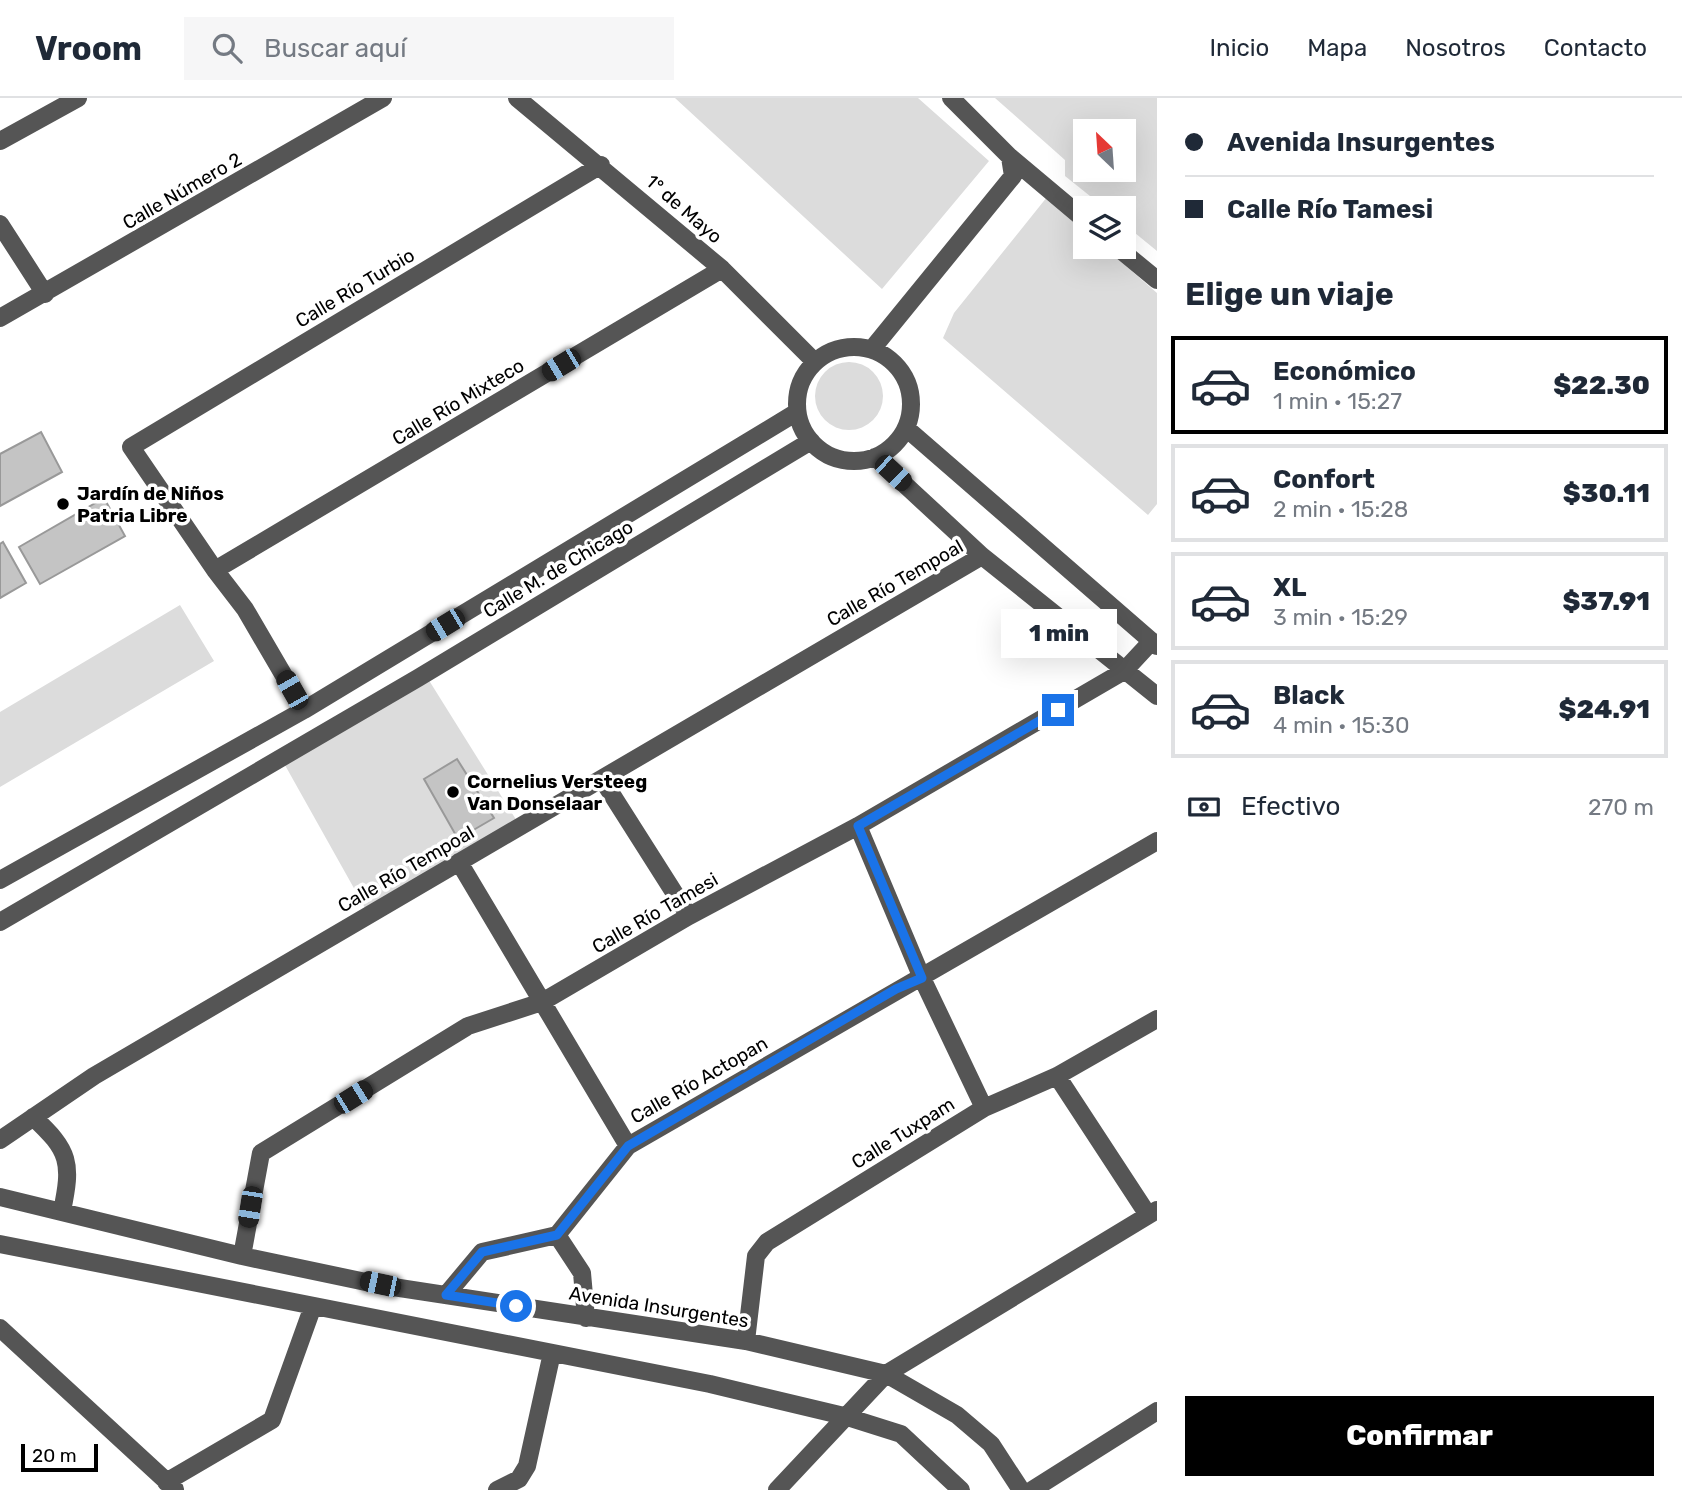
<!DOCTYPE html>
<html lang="es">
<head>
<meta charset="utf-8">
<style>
  :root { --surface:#fff; --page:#f6f6f7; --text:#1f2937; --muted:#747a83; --line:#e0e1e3; --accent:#000 }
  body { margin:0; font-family:Rubik,sans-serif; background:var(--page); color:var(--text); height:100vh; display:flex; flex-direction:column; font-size:26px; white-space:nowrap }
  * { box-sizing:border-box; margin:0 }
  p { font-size:23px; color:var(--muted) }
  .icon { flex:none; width:38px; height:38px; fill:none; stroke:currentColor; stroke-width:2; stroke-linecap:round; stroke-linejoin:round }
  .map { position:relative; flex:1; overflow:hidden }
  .side { display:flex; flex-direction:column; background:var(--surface); width:525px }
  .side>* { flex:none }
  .guide { display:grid; align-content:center; height:154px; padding:0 28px; background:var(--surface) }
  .needle { width:46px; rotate:335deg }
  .tools { position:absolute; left:1073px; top:21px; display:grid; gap:14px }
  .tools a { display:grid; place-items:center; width:63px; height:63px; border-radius:0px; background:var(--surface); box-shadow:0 7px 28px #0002; font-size:35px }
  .scale { position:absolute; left:21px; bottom:18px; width:77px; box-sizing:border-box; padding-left:7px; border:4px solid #000; border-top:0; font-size:19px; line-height:24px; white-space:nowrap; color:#000; -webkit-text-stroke:5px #fff; paint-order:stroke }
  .end { position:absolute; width:32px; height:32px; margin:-16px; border:9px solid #1a73e8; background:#fff; box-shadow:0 0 0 4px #fff }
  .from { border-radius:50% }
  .bubble { position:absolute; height:49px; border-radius:0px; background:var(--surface); box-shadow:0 7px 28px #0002; font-size:23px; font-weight:800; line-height:49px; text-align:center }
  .car { position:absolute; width:21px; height:42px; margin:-21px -10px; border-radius:9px; box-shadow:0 0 5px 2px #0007; background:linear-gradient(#222 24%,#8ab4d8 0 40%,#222 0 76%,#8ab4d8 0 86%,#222 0) }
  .guide b { display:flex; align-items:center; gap:24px; height:66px; font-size:26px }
  .guide b+b { border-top:2px solid var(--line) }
  .guide i { width:18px; height:18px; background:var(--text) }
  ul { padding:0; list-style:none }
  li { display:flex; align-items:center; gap:21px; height:98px; margin:0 14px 10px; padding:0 14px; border:4px solid var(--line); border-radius:0px }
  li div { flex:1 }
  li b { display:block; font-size:26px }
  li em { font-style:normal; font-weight:800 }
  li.on { border-color:var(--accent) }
  li>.icon { width:63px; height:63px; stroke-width:1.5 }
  h2 { padding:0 28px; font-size:32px; line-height:84px }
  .pay { display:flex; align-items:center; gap:18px; height:77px; padding:0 28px; font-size:26px }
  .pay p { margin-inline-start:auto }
  .button { display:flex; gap:14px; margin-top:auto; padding:14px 28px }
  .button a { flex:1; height:80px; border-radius:0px; background:var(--accent); color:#fff; font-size:28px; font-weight:800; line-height:80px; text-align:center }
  header { display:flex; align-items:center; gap:42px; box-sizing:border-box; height:98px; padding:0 35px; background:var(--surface); border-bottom:2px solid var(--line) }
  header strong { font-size:33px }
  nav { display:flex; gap:38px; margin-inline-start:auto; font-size:24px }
  .search { width:490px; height:63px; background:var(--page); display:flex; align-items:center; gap:18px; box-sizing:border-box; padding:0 24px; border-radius:0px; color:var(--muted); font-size:26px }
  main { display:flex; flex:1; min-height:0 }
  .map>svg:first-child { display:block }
  .green { fill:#dcdcdc; fill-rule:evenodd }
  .building { fill:#c4c4c4; stroke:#999; stroke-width:2 }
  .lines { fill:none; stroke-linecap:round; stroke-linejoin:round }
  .minor { stroke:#555; stroke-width:18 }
  .route { stroke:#1a73e8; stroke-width:9 }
  .poi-dot { fill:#000; stroke:#fff; stroke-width:2.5 }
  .labels { text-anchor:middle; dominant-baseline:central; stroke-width:7; stroke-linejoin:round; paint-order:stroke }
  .street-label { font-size:19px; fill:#000; stroke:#fff }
  .poi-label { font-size:19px; font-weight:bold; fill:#000; stroke:#fff; text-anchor:start }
</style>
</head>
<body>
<header>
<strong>Vroom</strong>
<div class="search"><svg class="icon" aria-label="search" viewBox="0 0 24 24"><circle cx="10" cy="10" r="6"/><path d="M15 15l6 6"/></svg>Buscar aquí</div>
<nav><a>Inicio</a><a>Mapa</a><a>Nosotros</a><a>Contacto</a></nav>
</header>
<main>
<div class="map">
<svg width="1157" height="1392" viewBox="0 0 1157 1392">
  <rect width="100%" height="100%" fill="#fff"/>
  <path class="green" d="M675 0H918L989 63 882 191Z
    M995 0H1157V153L1124 126V110H1105L1065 78V62ZM1124 33V72H1085V33Z
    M1047 99 1085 132V149H1104L1157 195V406L1148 417 943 240 954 215Z
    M815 298a34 34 0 1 1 68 0a34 34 0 1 1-68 0Z
    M180 507 214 563 0 689V614Z
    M425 576 520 728 369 817 281 660Z"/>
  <path class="building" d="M41 334 62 374 0 408V356Z
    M104 400 125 438 40 486 19 449Z
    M3 444 26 485 0 500V446Z
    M457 661 494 720 458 741 424 681Z"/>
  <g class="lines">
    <path class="minor" d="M517 0 722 171 815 264
      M951 0 1010 59 1085 122
      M0 43 78 0
      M0 126 45 196
      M1117 149 1157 182
      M0 220 383 0
      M797 306a57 57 0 1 1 114 0a57 57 0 1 1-114 0Z
      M872 251 1013 78 1010 59
      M906 330 1157 548
      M875 359 982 458 1157 598
      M215 472 722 171
      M304 612 245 511 215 472 131 349 601 67
      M602 681 689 818
      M858 728 922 880 984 1010
      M459 764 628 1048
      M0 782 304 612 797 314
      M0 824 418 580 811 343
      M1057 978 1148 1117
      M33 1019C70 1053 72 1065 62 1113
      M0 1042 94 978 982 458
      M0 1099 242 1158 380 1187 746 1243 886 1276 957 1317 991 1346 1021 1392
      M557 1137 582 1175 586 1220
      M0 1146 710 1286 844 1318 901 1336 961 1392
      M242 1158 261 1055 468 928 542 904 689 818 858 728 1124 573 1152 543
      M446 1197 482 1154 557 1137 628 1048 1157 743
      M0 1230 175 1391
      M746 1243 756 1158 767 1144 984 1010 1057 978 1157 921
      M166 1384 272 1322 313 1208
      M497 1392 519 1381 527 1368 552 1255
      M777 1392 886 1276 1157 1112
      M1032 1392 1157 1313"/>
  </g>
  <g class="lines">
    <path class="route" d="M516 1208 446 1197 482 1154 557 1137 628 1048 896 891 922 880 858 728 1058 612"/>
  </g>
  <g class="poi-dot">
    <circle cx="63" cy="406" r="7"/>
    <circle cx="453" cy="694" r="7"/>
  </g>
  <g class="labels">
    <g class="street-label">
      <text transform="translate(182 93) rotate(-30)">Calle Número 2</text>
      <text transform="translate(684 111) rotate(41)">1° de Mayo</text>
      <text transform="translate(355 190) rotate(-31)">Calle Río Turbio</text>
      <text transform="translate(458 304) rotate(-31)">Calle Río Mixteco</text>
      <text transform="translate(558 471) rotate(-31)">Calle M. de Chicago</text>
      <text transform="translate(895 485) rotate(-30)">Calle Río Tempoal</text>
      <text transform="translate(406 771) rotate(-30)">Calle Río Tempoal</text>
      <text transform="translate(655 815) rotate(-30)">Calle Río Tamesi</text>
      <text transform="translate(699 982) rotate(-30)">Calle Río Actopan</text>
      <text transform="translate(903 1035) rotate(-32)">Calle Tuxpam</text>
      <text transform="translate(659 1209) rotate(9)">Avenida Insurgentes</text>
    </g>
    <g class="poi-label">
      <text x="77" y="395">Jardín de Niños<tspan x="77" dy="22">Patria Libre</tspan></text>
      <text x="467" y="683">Cornelius Versteeg<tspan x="467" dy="22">Van Donselaar</tspan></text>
    </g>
  </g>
</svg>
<div class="tools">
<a><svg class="needle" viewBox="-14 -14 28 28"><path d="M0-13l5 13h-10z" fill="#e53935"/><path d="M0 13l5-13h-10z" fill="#747a83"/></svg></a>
<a><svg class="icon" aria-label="layers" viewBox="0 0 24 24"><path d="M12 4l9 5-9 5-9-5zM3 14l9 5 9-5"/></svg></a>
</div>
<div class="scale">20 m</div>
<i class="end from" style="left:516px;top:1208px"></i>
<i class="end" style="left:1058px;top:612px"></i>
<div class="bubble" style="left:1001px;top:511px;width:116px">1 min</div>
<i class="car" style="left:561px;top:267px;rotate:239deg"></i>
<i class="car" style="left:893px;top:375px;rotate:133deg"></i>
<i class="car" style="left:445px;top:527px;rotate:239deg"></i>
<i class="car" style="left:292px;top:592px;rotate:330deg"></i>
<i class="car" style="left:353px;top:999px;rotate:58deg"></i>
<i class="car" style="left:250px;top:1109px;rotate:189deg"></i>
<i class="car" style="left:380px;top:1186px;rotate:282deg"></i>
</div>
<section class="side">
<div class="guide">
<b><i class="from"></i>Avenida Insurgentes</b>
<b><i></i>Calle Río Tamesi</b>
</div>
<h2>Elige un viaje</h2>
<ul>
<li class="on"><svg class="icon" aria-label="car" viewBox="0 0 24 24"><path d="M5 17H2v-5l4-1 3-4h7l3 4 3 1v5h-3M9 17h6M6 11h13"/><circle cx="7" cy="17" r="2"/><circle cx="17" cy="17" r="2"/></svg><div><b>Económico</b><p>1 min · 15:27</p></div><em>$22.30</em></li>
<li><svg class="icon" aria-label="car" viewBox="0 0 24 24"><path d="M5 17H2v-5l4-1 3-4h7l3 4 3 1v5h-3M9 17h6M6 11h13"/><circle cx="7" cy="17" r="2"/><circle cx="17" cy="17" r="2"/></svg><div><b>Confort</b><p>2 min · 15:28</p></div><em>$30.11</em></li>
<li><svg class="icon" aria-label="car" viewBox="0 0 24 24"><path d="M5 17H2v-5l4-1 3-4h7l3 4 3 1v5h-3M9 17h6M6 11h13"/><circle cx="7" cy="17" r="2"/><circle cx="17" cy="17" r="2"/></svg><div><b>XL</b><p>3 min · 15:29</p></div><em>$37.91</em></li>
<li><svg class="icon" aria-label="car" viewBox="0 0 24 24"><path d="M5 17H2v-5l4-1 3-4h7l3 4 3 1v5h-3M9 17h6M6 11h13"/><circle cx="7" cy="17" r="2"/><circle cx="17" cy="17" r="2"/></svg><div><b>Black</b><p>4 min · 15:30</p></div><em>$24.91</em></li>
</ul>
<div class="pay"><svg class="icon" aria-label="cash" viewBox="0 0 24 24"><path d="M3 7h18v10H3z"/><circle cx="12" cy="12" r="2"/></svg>Efectivo<p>270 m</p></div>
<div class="button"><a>Confirmar</a></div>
</section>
</main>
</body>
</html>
